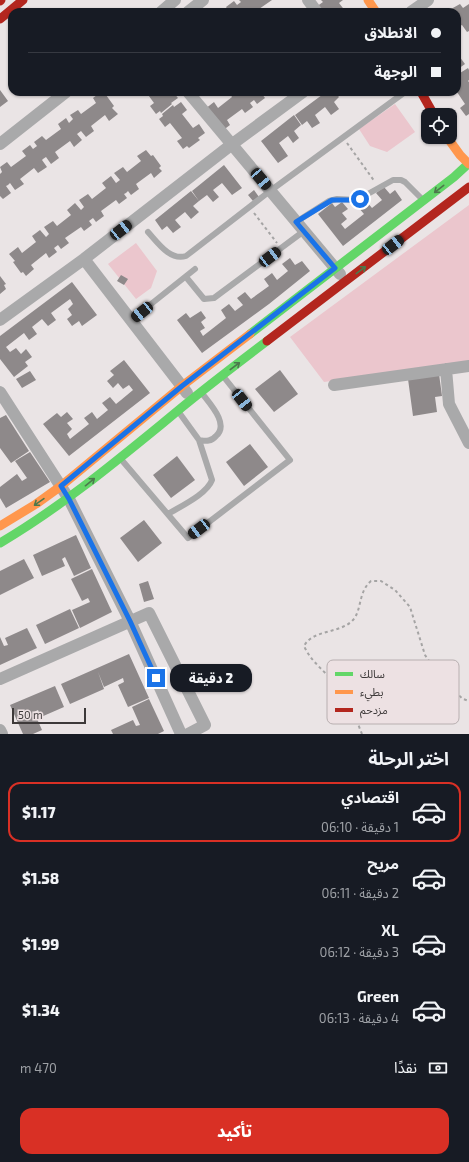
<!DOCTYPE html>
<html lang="ar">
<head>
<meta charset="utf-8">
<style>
  :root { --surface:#171b24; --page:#20242c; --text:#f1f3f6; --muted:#9ea1a6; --line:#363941; --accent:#d93025 }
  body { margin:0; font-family:"Exo 2","Noto Sans Arabic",sans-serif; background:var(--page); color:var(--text); direction:rtl; height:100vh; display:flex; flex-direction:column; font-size:15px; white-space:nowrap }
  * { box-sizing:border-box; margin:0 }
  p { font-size:13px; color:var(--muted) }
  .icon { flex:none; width:22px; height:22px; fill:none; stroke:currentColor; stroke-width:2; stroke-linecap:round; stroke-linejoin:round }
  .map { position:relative; height:734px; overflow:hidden; direction:ltr }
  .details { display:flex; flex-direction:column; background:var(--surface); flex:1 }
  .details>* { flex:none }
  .hud { position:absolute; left:8px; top:8px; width:453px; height:88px; border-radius:12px; box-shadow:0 1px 3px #0004; direction:rtl; display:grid; align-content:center; height:88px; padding:0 20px; background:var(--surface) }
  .tools { position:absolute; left:421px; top:108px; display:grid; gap:8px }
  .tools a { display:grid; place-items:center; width:36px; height:36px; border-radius:8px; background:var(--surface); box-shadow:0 1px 3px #0004; font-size:20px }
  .scale { position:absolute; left:12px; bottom:10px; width:74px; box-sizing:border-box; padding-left:4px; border:2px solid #3d3939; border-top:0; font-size:11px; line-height:14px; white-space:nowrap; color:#3d3939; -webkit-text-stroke:3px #ede1e3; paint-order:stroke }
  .end { position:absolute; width:18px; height:18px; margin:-9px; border:5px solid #1a73e8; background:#fff; box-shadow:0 0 0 2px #fff }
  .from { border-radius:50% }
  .bubble { position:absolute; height:28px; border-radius:12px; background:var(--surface); box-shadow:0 1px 3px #0004; font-size:13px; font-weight:800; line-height:28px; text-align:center; direction:rtl }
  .car { position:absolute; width:12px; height:24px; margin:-12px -6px; border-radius:5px; box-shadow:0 0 3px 1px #0007; background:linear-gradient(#222 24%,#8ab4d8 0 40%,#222 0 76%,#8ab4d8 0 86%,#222 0) }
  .hud b { display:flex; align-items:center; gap:14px; height:38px; font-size:15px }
  .hud b+b { border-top:1px solid var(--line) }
  .hud i { width:10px; height:10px; background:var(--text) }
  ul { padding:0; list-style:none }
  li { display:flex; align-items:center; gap:12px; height:60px; margin:0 8px 6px; padding:0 12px; border:2px solid transparent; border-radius:12px }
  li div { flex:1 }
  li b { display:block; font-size:15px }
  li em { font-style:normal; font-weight:800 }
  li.active { border-color:var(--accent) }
  li>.icon { width:36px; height:36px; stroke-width:1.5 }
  h2 { padding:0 20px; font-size:18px; line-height:48px }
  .pay { display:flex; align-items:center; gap:10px; height:44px; padding:0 20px; font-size:15px }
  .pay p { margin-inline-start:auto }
  .button { display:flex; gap:8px; margin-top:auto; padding:8px 20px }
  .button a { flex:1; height:46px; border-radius:12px; background:var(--accent); color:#fff; font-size:16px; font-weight:800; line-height:46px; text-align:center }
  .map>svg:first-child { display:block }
  .green { fill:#ebc6cd }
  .building { fill:#8e898a }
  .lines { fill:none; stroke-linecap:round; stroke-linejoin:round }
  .path { stroke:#a5a4a4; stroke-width:2; stroke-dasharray:3 3; stroke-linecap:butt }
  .lane { stroke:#a9a9aa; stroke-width:6 }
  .street { stroke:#a9a9aa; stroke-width:12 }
  .fast { stroke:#63d668; stroke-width:9 }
  .slow { stroke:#ff974d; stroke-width:9 }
  .jam { stroke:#b3261e; stroke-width:9 }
  .oneway { stroke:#4c784c }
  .route { stroke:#1a73e8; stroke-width:5 }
  .key { fill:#ede1e3; stroke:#b8afb0; stroke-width:1 }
  .key-label { font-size:11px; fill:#3d3939 }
</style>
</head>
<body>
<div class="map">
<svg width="469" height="734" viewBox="0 0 469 734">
  <rect width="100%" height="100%" fill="#eae4e5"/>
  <path class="green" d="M395 104 415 132 387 152 370 146 359 129Z
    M469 205V362L324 382 290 337Z
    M136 243 157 271 151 288 136 299 108 264Z"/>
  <path class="building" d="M239 0H272L259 9 260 12H229L226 7 234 1 237 5 241 2Z
    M321 0H343L339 3 346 12H319L316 7 323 2Z
    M460 4 463 8 469 4V31L467 32 462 25 460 26 457 21V12H453L451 9Z
    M459 56 465 64 458 69 460 73 468 68 469 70V80L468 81 469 82V114L466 116 460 108 465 104 457 92V57Z
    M0 90 8 101 0 107Z
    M101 92 104 96 106 95 114 106 112 108 118 114 109 121 105 115 91 126 94 131 86 137 81 131 77 134 82 140 74 147 70 141 55 152 59 158 51 164 46 157 43 159 42 160 47 167 38 173 34 168 20 179 24 184 15 190 10 183 8 185 6 186 11 193 3 199 0 196V174L2 172 0 167 7 162 11 167 26 156 22 151 30 145 33 149 37 146 34 142 42 136 46 140 61 129 58 124 66 118 69 123 73 119 70 115 78 110 81 114 96 103 93 98Z
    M146 92H165L166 93 173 92 178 98 171 103 172 104 161 113 160 111 156 114 150 106 154 103Z
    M229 92H264L262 94 265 98 257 104 254 100 250 103 253 107 245 113 242 109 227 120 230 125 222 131 205 109 214 102 218 108 232 97Z
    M326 92H335L339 97 334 102 339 109 331 115 325 107 315 115 320 123 312 128 307 121 302 125 295 115Z
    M181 102 187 110 182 114 193 128 199 124 205 133 198 138 200 140 189 148 187 146 183 149 177 141 182 138 170 123 165 127 159 119 163 116 162 114 173 105 174 107Z
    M294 115 301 125 294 131 299 138 293 143 288 136 279 143 288 156 278 163 261 141Z
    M146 150 151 156 153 155 161 166 159 168 162 171 154 178 151 173 136 184 139 189 131 195 128 191 126 193 124 194 127 198 119 204 116 200 101 211 104 216 96 222 93 218 89 221 92 225 84 231 81 227 65 238 69 243 61 249 58 245 54 248 57 252 49 258 46 253 31 265 34 269 26 276 23 272 21 273 13 262 15 261 9 254 18 247 22 253 36 242 32 236 40 230 46 237 49 234 44 227 53 221 57 226 71 215 67 210 75 203 81 210 84 207 79 200 88 194 92 199 106 188 102 183 111 176 116 183 120 180 114 173 123 167 127 172 141 161 137 156Z
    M224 165 242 188 232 195 222 183 213 190 219 197 213 202 207 195 199 201 192 191Z
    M384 187 390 194 395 190 402 200 343 246 318 214 332 203 335 207 342 202 348 209 342 213 347 219 341 224 345 229 364 214 358 207 366 201 372 208 382 200 376 193Z
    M254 190 259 197 253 201 248 195Z
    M191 191 199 201 193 206 199 212 191 219 185 212 175 220 181 227 173 233 167 226 162 230 155 220Z
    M290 258 295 265 302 261 310 271 269 304 202 353 177 320 186 313 190 318 201 311 206 318 201 322 205 328 200 331 203 336 226 318 221 310 229 304 235 311 243 305 237 298 245 292 251 299 269 286 264 279 272 273 277 280 288 271 282 264Z
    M121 275 128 279 124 285 117 281Z
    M0 276 6 284 4 285 6 289 0 294Z
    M72 282 97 315 82 326 79 321 72 326 67 319 72 315 68 309 73 304 70 299 51 313 56 320 48 326 42 319 32 327 37 334 29 340 24 333 6 347 10 352 16 348 21 354 26 349 32 357 25 362 28 366 14 377 0 359V336Z
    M124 360 150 393 69 456 43 424 57 413 61 417 67 412 73 419 67 423 72 429 67 434 70 439 89 424 84 418 92 412 97 419 108 410 102 403 110 397 116 404 121 400 133 390 129 385 123 389 118 383 113 388 107 381 114 375 110 371Z
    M280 370 298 394 274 412 255 389Z
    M30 371 36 380 22 388 16 379Z
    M439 374 442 396 435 397 437 412 413 416 408 379Z
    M6 415 29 451 11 463 0 448V418Z
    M250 444 268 467 244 486 226 462Z
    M30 452 50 482 6 508 0 498V487L17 474 22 481 27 478 15 461Z
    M177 456 195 480 171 498 153 475Z
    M144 520 162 543 138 562 120 538Z
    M76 535 91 568 74 576 65 557 62 559 65 566 42 576 33 555Z
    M24 559 34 578 0 595V571Z
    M92 569 112 612 80 628 72 610 90 602 88 598 82 601 71 579Z
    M148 581 154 599 144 602 139 584Z
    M70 609 79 628 45 644 36 625Z
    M27 628 37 648 0 665V637L4 646 8 645 5 638Z
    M129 654 149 698 128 707 118 685 124 682 123 678 104 687 98 672 104 689 70 704 61 684Z
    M55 686 64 707 41 717 38 710 34 712 42 730 33 734H23L10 705Z
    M149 699 164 731 158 734H113L111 730 133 720 136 726 140 725 132 707Z"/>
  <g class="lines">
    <path class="path" d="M347 143 375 182
      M254 213 277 243
      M362 734C356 719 350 703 340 689 329 674 312 664 304 646 313 629 340 634 353 620 362 610 358 592 371 581H381L395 590 410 607 425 655 441 679 463 699 469 701"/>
    <path class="lane" d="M296 222 329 201 337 199 357 200 393 180H401L405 182 422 199
      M148 232C158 243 170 261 186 256L270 191 405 92
      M186 277 204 299 214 298 304 231
      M131 320 195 269
      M178 411 199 440C206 441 211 442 216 436 230 424 209 403 201 392
      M120 458 188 538 290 460 223 376
      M168 514C181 506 207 494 212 480L199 440"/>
    <path class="street" d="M308 0 317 12
      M161 12 175 0
      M188 12 203 0
      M411 12 428 0
      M188 92 340 274
      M0 144 66 92
      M84 259 187 393
      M0 320 84 259 231 145 303 92
      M446 369 449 404 469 443
      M334 385 469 366
      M0 392 69 499 130 621 181 734
      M0 679 149 613 205 725 188 734
      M0 730 2 734"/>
    <path class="fast" d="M250 334 454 177 468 164
      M0 543C61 507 114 463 169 418 201 391 234 366 267 341"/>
    <path class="slow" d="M368 0 376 12
      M447 137 460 155 469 164
      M0 526 36 504 61 486 182 386 250 334"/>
    <path class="jam" d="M0 1 1 0
      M0 19 23 0
      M421 92 434 115
      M267 341 469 187"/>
  </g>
  <defs><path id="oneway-shaft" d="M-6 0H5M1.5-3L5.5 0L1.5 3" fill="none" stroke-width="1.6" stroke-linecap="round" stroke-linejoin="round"/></defs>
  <g class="oneway">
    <use href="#oneway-shaft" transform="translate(439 189) rotate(142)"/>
    <use href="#oneway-shaft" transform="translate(361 270) rotate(-37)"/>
    <use href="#oneway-shaft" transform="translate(235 366) rotate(-37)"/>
    <use href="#oneway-shaft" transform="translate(90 482) rotate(-39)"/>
    <use href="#oneway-shaft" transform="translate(39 502) rotate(145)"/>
  </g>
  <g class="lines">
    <path class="route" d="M156 678 130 621 69 499 61 486 182 386 335 268 296 222 332 200H354L360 199"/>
  </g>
  <rect x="327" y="660" width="132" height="64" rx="6" class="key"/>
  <rect x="335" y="672" width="18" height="4" fill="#63d668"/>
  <rect x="335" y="690" width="18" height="4" fill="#ff974d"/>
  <rect x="335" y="708" width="18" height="4" fill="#b3261e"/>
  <g class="key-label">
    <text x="360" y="678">سالك</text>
    <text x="360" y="696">بطيء</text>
    <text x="360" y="714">مزدحم</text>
  </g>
</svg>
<div class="tools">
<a><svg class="icon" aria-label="locate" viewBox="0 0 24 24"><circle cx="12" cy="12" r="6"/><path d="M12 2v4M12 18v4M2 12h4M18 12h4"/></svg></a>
</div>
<div class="scale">50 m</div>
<i class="end from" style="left:360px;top:199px"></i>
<i class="end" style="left:156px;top:678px"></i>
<div class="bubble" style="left:170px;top:664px;width:82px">2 دقيقة</div>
<i class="car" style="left:261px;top:179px;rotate:140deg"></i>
<i class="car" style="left:121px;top:230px;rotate:52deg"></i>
<i class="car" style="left:393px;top:245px;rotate:52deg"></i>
<i class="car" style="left:270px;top:257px;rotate:53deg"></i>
<i class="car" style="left:142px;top:312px;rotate:231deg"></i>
<i class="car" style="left:242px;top:400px;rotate:142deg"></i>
<i class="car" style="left:199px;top:529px;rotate:233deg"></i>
<div class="hud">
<b><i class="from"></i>الانطلاق</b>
<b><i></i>الوجهة</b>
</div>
</div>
<section class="details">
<h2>اختر الرحلة</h2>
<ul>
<li class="active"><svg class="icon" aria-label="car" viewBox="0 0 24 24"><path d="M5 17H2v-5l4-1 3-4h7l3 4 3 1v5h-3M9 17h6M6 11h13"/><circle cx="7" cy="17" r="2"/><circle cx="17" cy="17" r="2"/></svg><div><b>اقتصادي</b><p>1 دقيقة · 06:10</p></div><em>$1.17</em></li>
<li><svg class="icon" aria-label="car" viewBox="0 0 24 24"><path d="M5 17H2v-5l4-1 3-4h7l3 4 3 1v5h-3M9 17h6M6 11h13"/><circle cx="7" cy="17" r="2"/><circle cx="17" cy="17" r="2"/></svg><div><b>مريح</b><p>2 دقيقة · 06:11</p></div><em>$1.58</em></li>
<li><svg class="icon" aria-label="car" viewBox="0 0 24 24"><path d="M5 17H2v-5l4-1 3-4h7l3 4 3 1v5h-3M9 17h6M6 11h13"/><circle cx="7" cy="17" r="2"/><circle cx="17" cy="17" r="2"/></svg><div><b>XL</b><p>3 دقيقة · 06:12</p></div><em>$1.99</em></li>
<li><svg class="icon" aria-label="car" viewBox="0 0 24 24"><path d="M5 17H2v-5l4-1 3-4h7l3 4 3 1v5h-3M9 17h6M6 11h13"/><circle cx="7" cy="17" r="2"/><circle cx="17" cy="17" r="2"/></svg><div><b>Green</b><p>4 دقيقة · 06:13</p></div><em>$1.34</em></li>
</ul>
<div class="pay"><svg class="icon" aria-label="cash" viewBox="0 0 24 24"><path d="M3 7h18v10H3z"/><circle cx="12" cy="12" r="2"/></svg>نقدًا<p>470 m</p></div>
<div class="button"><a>تأكيد</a></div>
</section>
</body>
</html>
